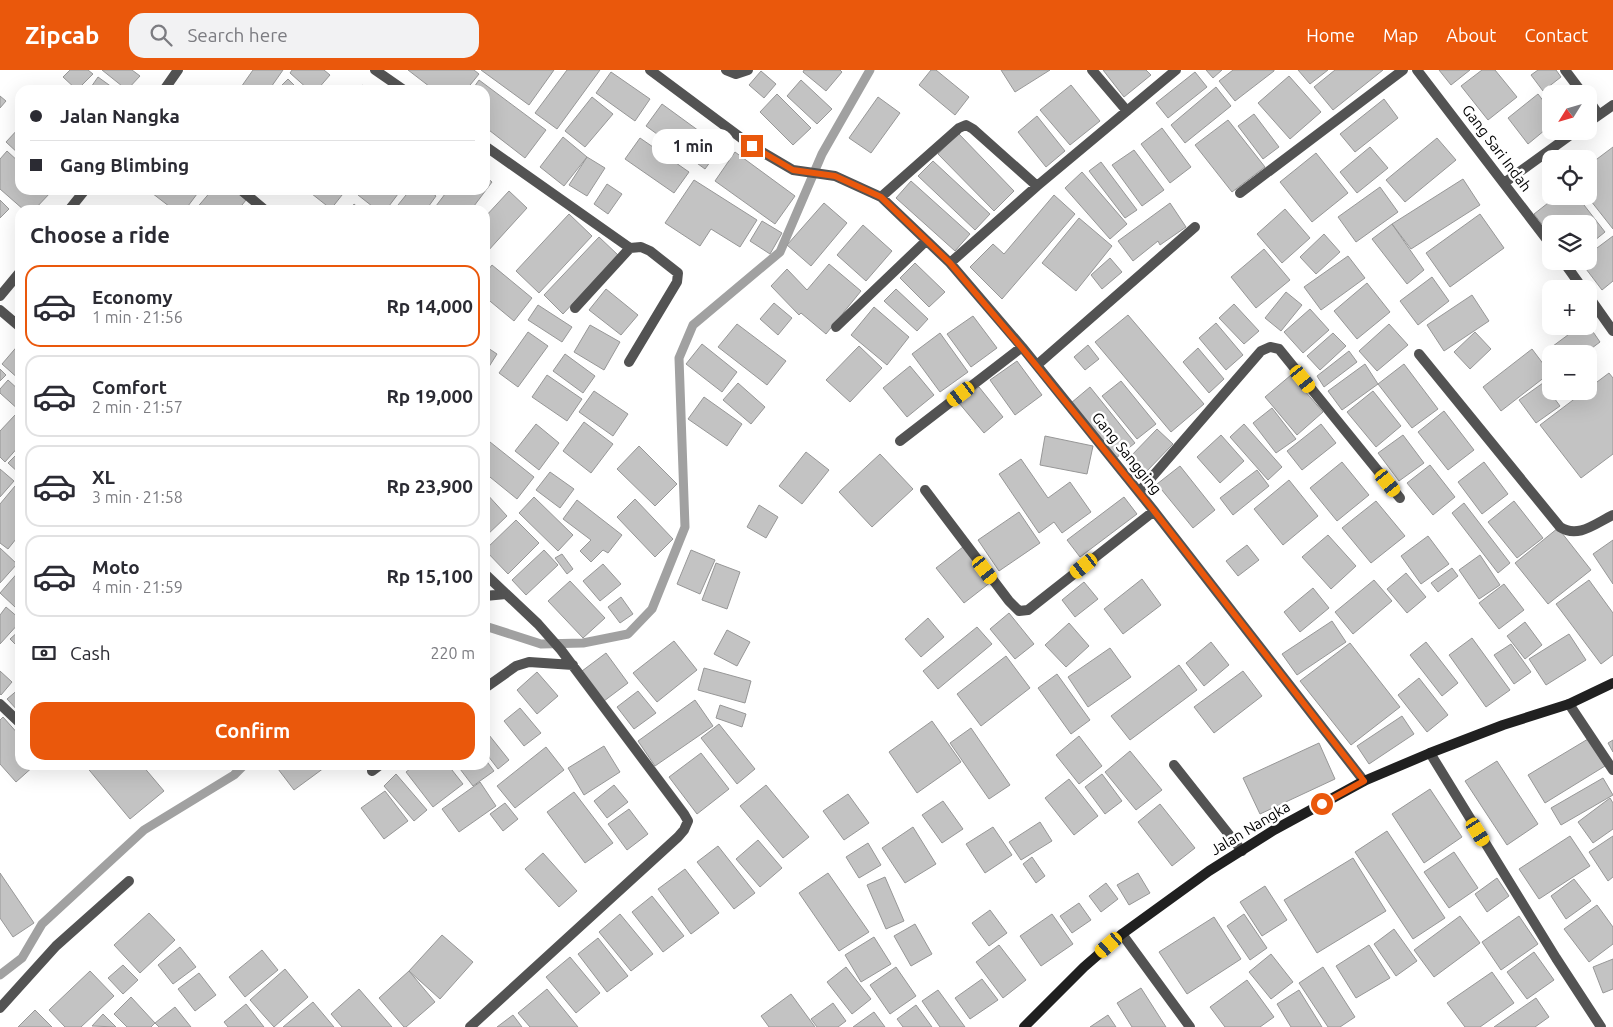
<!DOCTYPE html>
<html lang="en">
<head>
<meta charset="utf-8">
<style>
  :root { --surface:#fff; --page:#f2f2f3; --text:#2b2b33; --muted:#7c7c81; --line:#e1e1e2; --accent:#ea580c }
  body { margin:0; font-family:Ubuntu,sans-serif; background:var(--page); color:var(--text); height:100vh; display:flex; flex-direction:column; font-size:19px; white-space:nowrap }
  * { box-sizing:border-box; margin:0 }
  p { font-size:16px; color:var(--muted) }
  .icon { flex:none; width:28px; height:28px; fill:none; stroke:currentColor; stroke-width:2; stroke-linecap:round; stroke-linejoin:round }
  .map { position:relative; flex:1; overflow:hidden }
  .sheet { position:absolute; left:15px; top:135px; width:475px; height:565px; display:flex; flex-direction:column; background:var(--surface); border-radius:15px; box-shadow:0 5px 20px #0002 }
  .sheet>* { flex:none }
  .hud { position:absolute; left:15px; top:15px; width:475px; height:110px; border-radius:15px; box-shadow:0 5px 20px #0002; display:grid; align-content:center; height:110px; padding:0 15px; background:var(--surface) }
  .needle { width:32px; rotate:233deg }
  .buttons { position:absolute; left:1542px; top:15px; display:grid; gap:10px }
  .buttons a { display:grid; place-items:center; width:55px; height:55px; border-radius:10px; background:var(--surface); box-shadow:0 5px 20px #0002; font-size:25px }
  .end { position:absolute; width:22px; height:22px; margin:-11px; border:6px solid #ea580c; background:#fff; box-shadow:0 0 0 2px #fff }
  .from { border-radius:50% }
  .bubble { position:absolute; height:35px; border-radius:15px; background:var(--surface); box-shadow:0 5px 20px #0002; font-size:16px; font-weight:700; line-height:35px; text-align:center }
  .car { position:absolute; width:15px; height:30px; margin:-15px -8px; border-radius:6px; box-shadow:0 0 4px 1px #0007; background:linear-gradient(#f5c518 24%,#345 0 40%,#f5c518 0 76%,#345 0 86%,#f5c518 0) }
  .hud b { display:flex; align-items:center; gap:18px; height:48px; font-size:19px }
  .hud b+b { border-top:1px solid var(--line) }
  .hud i { width:12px; height:12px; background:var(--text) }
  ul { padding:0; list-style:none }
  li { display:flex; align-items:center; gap:15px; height:82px; margin:0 10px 8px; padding:0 5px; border:2px solid var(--line); border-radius:15px }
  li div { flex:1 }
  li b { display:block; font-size:19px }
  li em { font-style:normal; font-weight:700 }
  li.current { border-color:var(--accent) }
  li>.icon { width:45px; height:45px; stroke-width:1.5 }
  h2 { padding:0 15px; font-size:22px; line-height:60px }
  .pay { display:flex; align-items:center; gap:12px; height:55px; padding:0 15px; font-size:19px }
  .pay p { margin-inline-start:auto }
  .primary-button { display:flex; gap:10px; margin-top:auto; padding:10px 15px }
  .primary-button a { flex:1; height:58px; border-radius:15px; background:var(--accent); color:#fff; font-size:20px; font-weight:700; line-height:58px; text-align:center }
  header { display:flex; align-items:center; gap:30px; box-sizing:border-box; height:70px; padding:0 25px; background:var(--accent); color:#fff }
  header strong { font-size:24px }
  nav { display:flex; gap:28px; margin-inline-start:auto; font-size:18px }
  .search { width:350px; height:45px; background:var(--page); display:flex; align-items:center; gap:12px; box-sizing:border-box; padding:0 18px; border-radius:15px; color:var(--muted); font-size:19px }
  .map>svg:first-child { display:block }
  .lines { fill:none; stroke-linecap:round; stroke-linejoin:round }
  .stream { stroke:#a1a1a1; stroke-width:9 }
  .building { fill:#c3c3c3; stroke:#979797 }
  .service { stroke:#535353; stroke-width:10 }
  .minor { stroke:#535353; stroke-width:10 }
  .tertiary { stroke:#535353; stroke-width:10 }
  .secondary { stroke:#202020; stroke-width:10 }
  .route { stroke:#ea580c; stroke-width:6 }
  .labels { text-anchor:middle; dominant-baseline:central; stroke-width:5; stroke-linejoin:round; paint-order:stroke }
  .street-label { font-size:15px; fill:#000; stroke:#fff }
</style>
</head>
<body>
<header>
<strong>Zipcab</strong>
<div class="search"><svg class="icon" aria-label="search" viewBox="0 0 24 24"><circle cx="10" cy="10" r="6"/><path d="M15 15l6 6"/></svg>Search here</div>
<nav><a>Home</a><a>Map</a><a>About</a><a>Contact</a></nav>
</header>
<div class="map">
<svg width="1613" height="957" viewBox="0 0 1613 957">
  <rect width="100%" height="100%" fill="#fff"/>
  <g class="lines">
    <path class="stream" d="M485 556 541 574 583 573 628 564 652 539 685 457 679 288 693 255 780 182 822 84 870 0
      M0 905 22 888 42 854 144 760 234 705 244 695"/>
  </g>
  <path class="building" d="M70 0H88L93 4 77 20 63 7Z
    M102 0H132L140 6 127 20Z
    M253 0H283L269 20H239Z
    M292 0H324L330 5 317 20H309L290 3Z
    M408 0H474L479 4 466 20H434Z
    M481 0H554L529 35Z
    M567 0H600L557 59 535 43Z
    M804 0H840L842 2 826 21 803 2Z
    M931 0H936L969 27 955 45 919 15Z
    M1001 0H1050L1015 22Z
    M1103 0H1146L1151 5 1124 27Z
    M1206 0H1222L1213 8Z
    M1233 0H1274V1L1235 31 1219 11Z
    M1298 0H1328L1310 14Z
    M1335 0H1383L1333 40 1314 17Z
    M1439 0H1470L1451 15Z
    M1482 0H1495L1517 27 1488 50 1461 16Z
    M1538 0H1556L1561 7 1543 21 1531 5Z
    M761 1 776 14 764 28 749 15Z
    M611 2 650 29 635 51 596 23Z
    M1195 2 1207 17 1168 48 1156 33Z
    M1289 6 1321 42 1290 69 1258 33Z
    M98 7 116 20H89Z
    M288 9 299 20H277Z
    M479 10 546 60 525 88 485 57V20H472Z
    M801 10 832 39 817 54 787 26Z
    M362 15 369 20H358Z
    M1071 15 1100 51 1070 75 1040 40Z
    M1216 17 1231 36 1185 73 1171 55Z
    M777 24 811 58 793 75 760 42Z
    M1538 24 1551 41V55L1528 74 1508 48Z
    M0 26 6 31 0 38Z
    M592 27 613 44 585 77 565 61Z
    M878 27 900 43 871 83 849 68Z
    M1384 29 1398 48 1355 82 1340 64Z
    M662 34 721 77 705 99 646 56Z
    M1254 44 1279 77 1263 89 1238 56Z
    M1037 46 1065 81 1046 97 1018 62Z
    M1228 50 1265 97 1232 122 1195 75Z
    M20 57V85L6 72Z
    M1162 58 1191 97 1170 113 1141 74Z
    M958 63 1014 121 994 141 938 84Z
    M563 67 587 87 564 116 540 97Z
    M640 68 689 102 674 123 625 89Z
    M1437 68 1456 90 1405 132 1386 110Z
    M1370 77 1388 98 1357 123 1340 102Z
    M1613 77V159L1587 126H1589V95Z
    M1134 80 1164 120 1142 136 1112 95Z
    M7 81 20 93V120H49L51 122 34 140H24L0 119V89Z
    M735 82 795 126 775 154 715 111Z
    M1316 83 1348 123 1312 152 1280 112Z
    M587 87 605 98 587 126 569 115Z
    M933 91 990 144 975 160 918 106Z
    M1101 92 1137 140 1125 148 1089 101Z
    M1082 102 1127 154 1110 169 1065 118Z
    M485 106 492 112 471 140H433L448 120H485Z
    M1463 109 1480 135 1411 179 1392 154Z
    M694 110 757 150 740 177 711 159 700 176 665 153Z
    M911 111 970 164 955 181 896 128Z
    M607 114 622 124 608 144 594 134Z
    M1380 117 1398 142 1356 172 1338 147Z
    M148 120H200L185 140H174Z
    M212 120H234L246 130 238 140H195Z
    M307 120H346L331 139Z
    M362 120H401L386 140H377L358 125Z
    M410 120H428L436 126 426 140H394Z
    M509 121 527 138 487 182 485 181V147Z
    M1054 125 1075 144 1002 229 970 197 993 174 1004 184Z
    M1557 126H1577L1605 162 1589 175V154H1551V166L1534 144Z
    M0 130 9 139 0 148Z
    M824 133 847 153 811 196 787 175Z
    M1170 133 1186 157 1160 175 1158 171 1133 191 1118 171Z
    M354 134 361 140H350Z
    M248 135 254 140H244Z
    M1285 139 1310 168 1282 193 1257 164Z
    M569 144 592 166 539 223 516 201Z
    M1480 144 1504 178 1450 217 1426 183Z
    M1079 148 1112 176 1076 221 1042 193Z
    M762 151 782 163 770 184 750 171Z
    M1392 154 1424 200 1407 214 1372 169Z
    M863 155 892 181 866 211 837 185Z
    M1324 164 1340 182 1316 204 1300 187Z
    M1613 166V211L1602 220 1580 191H1589V184Z
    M599 167 618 185 563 244 544 225Z
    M1264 179 1290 210 1256 238 1231 207Z
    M1348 186 1365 208 1321 240 1304 217Z
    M1110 188 1122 202 1102 219 1091 205Z
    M915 193 945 222 929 237 900 208Z
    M829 194 861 221 826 264 801 243 799 245 771 216 787 199 807 220Z
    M492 195 532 228 514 251 485 227V204Z
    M1432 207 1449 231 1418 255 1400 231Z
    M1367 213 1390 242 1357 269 1334 241Z
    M606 219 638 245 621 265 589 240Z
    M896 219 928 249 917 261 884 231Z
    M1286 222 1302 235 1281 261 1265 248Z
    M1472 225 1489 251 1444 281 1427 255Z
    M774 233 792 248 778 265 760 249Z
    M1234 234 1259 261 1244 274 1219 248Z
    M538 235 572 257 562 272 528 250Z
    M874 237 909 267 887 295 851 265Z
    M1310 239 1329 260 1303 283 1284 262Z
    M1128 245 1204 334 1171 362 1095 272Z
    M973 246 997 278 971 297 947 264Z
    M1216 253 1243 285 1226 300 1199 268Z
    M737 254 786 291 767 315 718 277Z
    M1389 254 1408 275 1377 301 1359 281Z
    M590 255 620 272 604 300 574 282Z
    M1580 256H1589L1600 272 1584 284H1552L1549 279Z
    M528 262 548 276 518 317 499 303Z
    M1475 262 1491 279 1470 299 1454 282Z
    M940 263 968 302 940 322 912 284Z
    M1333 263 1346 276 1320 300 1307 286Z
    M20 273V310L2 294Z
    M702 274 737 302 722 322 686 294Z
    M1088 275 1099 289 1085 300 1074 287Z
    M485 276 497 284 485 303Z
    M859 276 882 298 850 332 826 310Z
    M1198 278 1224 309 1209 323 1183 292Z
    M1532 279 1550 303 1501 341 1483 317Z
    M1349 281 1357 292 1324 317 1317 306Z
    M565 284 595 306 583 323 553 301Z
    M1017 291 1042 325 1015 345 990 310Z
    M1365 294 1378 314 1342 340 1328 321Z
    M1404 294 1438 339 1412 358 1378 314Z
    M910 296 934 325 907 347 883 318Z
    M0 299 6 305 0 311Z
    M1609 303 1613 308V384L1581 408 1540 355 1585 321H1589V318Z
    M547 305 582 329 567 351 532 327Z
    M1291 305 1323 342 1297 365 1265 327Z
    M8 310 20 321V341L0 323V319Z
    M1121 311 1156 354 1137 369 1102 326Z
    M738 313 765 337 751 354 723 330Z
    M1543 313 1560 336 1536 353 1519 330Z
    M979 317 1003 347 984 363 959 333Z
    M1090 317 1135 373 1116 388 1071 333Z
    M594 321 628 344 613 366 579 342Z
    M1373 321 1401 356 1376 377 1347 342Z
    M704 327 742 354 727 376 688 349Z
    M1272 338 1296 369 1276 383 1253 353Z
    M1444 341 1474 380 1448 400 1418 362Z
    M15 345 20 350V375L5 392 0 387V361Z
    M584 352 613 374 591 403 563 381Z
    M536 354 559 373 539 400 515 381Z
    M1244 354 1282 397 1268 410 1230 367Z
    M1321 354 1336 373 1302 400 1287 381Z
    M1157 359 1173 374 1146 402 1130 387Z
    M1221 365 1244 391 1220 413 1197 387Z
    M1403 365 1424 393 1399 411 1378 383Z
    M1045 366 1093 376 1087 404 1040 395Z
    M485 368 534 407 517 429 485 403Z
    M639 376 677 414 655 436 617 399Z
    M20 381V404L8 393Z
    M806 382 829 400 802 434 779 416Z
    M880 384 913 419 872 457 839 422Z
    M1021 389 1048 428 1070 412 1091 442 1062 463 1054 452 1039 463 999 404Z
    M1342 392 1369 425 1337 451 1310 418Z
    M1484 392 1508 424 1482 444 1458 412Z
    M1430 395 1455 427 1433 445 1407 413Z
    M1180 396 1215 440 1193 458 1157 414Z
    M0 399 14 411 0 427Z
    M1257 400 1269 416 1233 445 1220 428Z
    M550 402 574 419 560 438 536 420Z
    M1289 410 1318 446 1283 475 1254 439Z
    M15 416 20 419V464L8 479 0 473V434Z
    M485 422 507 446 485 467Z
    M534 427 573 465 558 481 519 443Z
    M1124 427 1137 444 1080 487 1067 470Z
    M635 429 673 469 655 487 617 447Z
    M577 430 622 465 608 483 603 480 591 492 580 481 591 470 563 449Z
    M1376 431 1405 466 1371 493 1342 458Z
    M1514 431 1543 468 1517 488 1488 452Z
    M1464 433 1510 493 1498 503 1452 443Z
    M759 435 778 447 766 468 747 457Z
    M1019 442 1040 473 999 501 978 470Z
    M516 450 539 473 508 504 485 480Z
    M1558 458 1591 500 1548 534 1515 493Z
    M1328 465 1356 496 1331 519 1302 487Z
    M1428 466 1449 494 1421 514 1401 486Z
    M1613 470V514L1593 484Z
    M1247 475 1259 490 1238 506 1226 491Z
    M963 477 991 512 964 533 936 498Z
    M0 478 17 494 0 513Z
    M544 480 558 495 526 525 512 510Z
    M691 480 715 490 700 524 677 514Z
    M562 484 573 499 567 504 555 488Z
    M1480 485 1500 515 1479 529 1459 500Z
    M716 493 740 502 727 539 702 530Z
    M603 494 621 514 600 531 583 511Z
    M1452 498 1458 506 1438 522 1431 513Z
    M20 500V531L15 537 0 523Z
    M1406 503 1426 527 1407 543 1387 519Z
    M1142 509 1161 535 1123 564 1104 539Z
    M1374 510 1392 531 1353 564 1335 542Z
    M1589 510 1613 543V585L1601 594 1556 534Z
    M570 511 605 548 583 568 548 531Z
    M1084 512 1098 529 1075 547 1062 530Z
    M1504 514 1524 540 1499 559 1479 533Z
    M1313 518 1329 538 1300 562 1284 542Z
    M621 527 633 544 620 553 608 537Z
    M6 537 20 549V552L0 574V545Z
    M1009 543 1034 574 1015 589 990 559Z
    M928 548 944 567 921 587 905 569Z
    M1332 551 1346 572 1297 605 1282 584Z
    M1525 552 1542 575 1525 589 1507 566Z
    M1069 553 1089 576 1066 597 1045 575Z
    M977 557 992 574 938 619 923 601Z
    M20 560V579L10 569Z
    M727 560 750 572 737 596 714 584Z
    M1569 564 1586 590 1546 615 1529 589Z
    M1472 568 1510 620 1486 637 1449 585Z
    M674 571 697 600 657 632 633 603Z
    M1211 572 1229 595 1204 616 1186 593Z
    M1426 572 1458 613 1442 626 1410 585Z
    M1350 573 1400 637 1351 675 1300 611Z
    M1511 574 1531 602 1514 614 1494 585Z
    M1110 578 1131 607 1088 637 1068 607Z
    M606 583 628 613 604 631 582 601Z
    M1006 586 1030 618 981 656 957 624Z
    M1179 595 1197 620 1130 670 1111 646Z
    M704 598 751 611 745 633 698 620Z
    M0 601 12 612 1 625 0 624Z
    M1243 601 1262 626 1214 663 1194 637Z
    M537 602 558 626 537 644 517 620Z
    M1057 604 1090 650 1071 664 1038 618Z
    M1419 608 1448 645 1427 662 1398 625Z
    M20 618V643L7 629Z
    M638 621 656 643 634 659 617 637Z
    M695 630 713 656 655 696 638 671Z
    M720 635 746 644 742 657 716 648Z
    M520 638 541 663 524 676 504 651Z
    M1402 646 1414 664 1369 694 1357 676Z
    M3 647 20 666V695H35L16 712 0 694V650Z
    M932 651 961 692 917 723 889 682Z
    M719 654 755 699 737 714 701 668Z
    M971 658 1010 715 989 729 950 673Z
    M489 665 509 690 498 699 485 682V669Z
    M1079 666 1102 696 1079 714 1056 685Z
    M1588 669 1605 696 1545 733 1528 705Z
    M1613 670V682L1608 673Z
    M1319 673 1335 709 1260 744 1243 708Z
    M604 676 620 702 584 725 568 698Z
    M546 677 564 700 515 738 497 716Z
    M1130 681 1162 720 1136 740 1105 702Z
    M701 683 729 719 697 744 669 707Z
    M485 689 494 701 473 716 457 695H485Z
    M1497 691 1538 754 1507 775 1465 711Z
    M85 695H142L164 721 130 749Z
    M275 695H328L294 720Z
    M415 695H448L463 714 433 737 406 702Z
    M396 704 427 740 414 751 384 716Z
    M1102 704 1122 731 1105 744 1085 717Z
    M1603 708 1613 725 1561 755 1551 738Z
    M1069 709 1098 746 1074 765 1045 728Z
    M480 712 496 736 459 762 442 739Z
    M614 715 628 732 607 748 594 731Z
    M766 715 809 767 783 788 740 736Z
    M1430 719 1462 767 1424 793 1392 744Z
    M385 721 408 751 384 769 361 738Z
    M574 722 613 773 585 793 547 742Z
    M848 724 869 753 844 770 823 741Z
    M1610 728 1613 733V759L1593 773 1578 752Z
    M943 731 963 759 942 773 922 745Z
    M505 733 518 749 503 761 490 744Z
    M1160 734 1195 778 1172 796 1138 752Z
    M629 739 648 764 627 780 608 754Z
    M1040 752 1052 771 1021 790 1009 772Z
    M913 757 936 794 905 813 882 778Z
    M993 757 1012 785 985 803 966 774Z
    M1387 761 1445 848 1413 869 1355 782Z
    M1570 766 1590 796 1539 829 1519 799Z
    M1613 766V807L1608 811 1589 782Z
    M758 770 782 798 760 817 736 789Z
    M868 773 881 795 859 808 846 787Z
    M718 776 755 823 734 839 697 792Z
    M1454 782 1478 818 1449 838 1424 802Z
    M543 783 577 821 559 837 525 799Z
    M1032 787 1045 806 1036 813 1023 794Z
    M1353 788 1386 841 1317 883 1284 830Z
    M685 799 719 843 691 864 658 819Z
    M0 803 34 853 13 867 0 848Z
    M828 803 869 862 839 881 799 823Z
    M1138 803 1150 823 1129 835 1117 815Z
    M885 807 904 851 886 859 867 815Z
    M1497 808 1509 826 1487 842 1475 824Z
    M1574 809 1591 831 1566 849 1551 826Z
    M1106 813 1118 829 1101 842 1089 826Z
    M1265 816 1287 850 1262 866 1240 832Z
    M652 826 684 866 663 882 632 842Z
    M1079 833 1091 850 1072 863 1060 846Z
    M1597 835 1613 857V874L1589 892 1564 859Z
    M990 840 1007 863 989 876 972 853Z
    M149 843 175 870 140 903 114 875Z
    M620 844 653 884 631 901 599 862Z
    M1052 844 1073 874 1041 896 1020 866Z
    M1244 844 1267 878 1250 890 1227 856Z
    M1460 846 1480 873 1434 907 1414 880Z
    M1519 846 1538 874 1501 900 1482 872Z
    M1214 847 1241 889 1187 924 1159 882Z
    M915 854 932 884 911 896 894 866Z
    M1394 859 1417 891 1396 906 1374 874Z
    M442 865 473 892 440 929 409 901Z
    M874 867 891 894 861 912 845 885Z
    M598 868 628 906 607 922 578 884Z
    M999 875 1026 910 1003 928 976 892Z
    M1369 875 1390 908 1356 928 1336 896Z
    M180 877 196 897 173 914 158 895Z
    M262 880 278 900 245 927 229 907Z
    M1534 882 1554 910 1527 929 1507 902Z
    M1271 884 1293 912 1271 929 1249 902Z
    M570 887 600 923 576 943 546 907Z
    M1613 889V919L1603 923 1593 897Z
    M123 895 138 910 123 924 108 908Z
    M846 897 871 929 852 944 827 912Z
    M896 897 916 926 890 944 870 915Z
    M1323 897 1355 947 1340 957H1328L1299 913Z
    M285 899 308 927 274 957 250 930Z
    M90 901 114 926 81 957H65L49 940Z
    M409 901 435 932 406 957H404L379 928Z
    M1492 902 1514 933 1480 957H1465L1447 933Z
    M199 903 216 925 195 941 178 919Z
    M982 909 998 930 970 949 955 928Z
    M1247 910 1274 947 1260 957H1225L1210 937Z
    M1141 918 1166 957H1132L1117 933Z
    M359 919 392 957H342L331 944Z
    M547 919 578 957H530L518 943Z
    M938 920 965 957H940L922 931Z
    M1299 920 1322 957H1291L1277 934Z
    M791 924 815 957H769L761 946Z
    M131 927 155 953 151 957H127L114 944Z
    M1536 928 1549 947 1535 957H1494Z
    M313 932 334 957H283Z
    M833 933 846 951 838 957H817L811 949Z
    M246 934 264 957H228L224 952Z
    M916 935 932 957H903L897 949Z
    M175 937 191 957H159L155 953Z
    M35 940 52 957H18Z
    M874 942 885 957H853Z
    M103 944 116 957 92 956Z
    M513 945 522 957H497Z
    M1108 945 1116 957H1090Z"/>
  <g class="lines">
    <path class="service" d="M1174 695 1242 781"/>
    <path class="minor" d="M375 0 404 20
      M650 0 752 76 793 100 835 106 881 127 950 193 1022 277 1154 441 1364 711
      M726 0 736 4 748 0
      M1092 0 1127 41
      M1417 0 1551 175
      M1565 0 1583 24
      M1589 31 1599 45
      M1589 52 1613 35
      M485 76 630 178 641 177 650 181 678 203 677 212 629 292
      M1504 113 1576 61
      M241 120 265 140
      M1240 123 1403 0
      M881 127 959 58 966 55 973 59 1037 116
      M1563 191 1583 219
      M950 193 1037 116 1176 0
      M1589 227 1613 261
      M575 238 630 178
      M0 240 20 257
      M836 257 926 171
      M1419 284 1560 457C1578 469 1596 453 1613 445
      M1037 295 1195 157
      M900 371 1022 277
      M925 420 1009 531 1019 541 1028 540 1154 441
      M1139 422 1261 281 1270 277 1279 279 1400 428
      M485 526 506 524
      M485 618 516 596 529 592 573 595
      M0 634 20 653
      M1569 634 1613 700
      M1430 683 1556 888 1601 957
      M372 701 380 695
      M1122 864 1190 957
      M0 938 56 876 129 811
      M470 957 678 767 684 760 688 751 684 744 561 580 538 554 485 504"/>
    <path class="tertiary" d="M164 20 178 0
      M69 140 85 120
      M0 226 20 202"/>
    <path class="secondary" d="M1024 957 1084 897 1122 864 1209 801 1274 760 1364 711 1430 683 1503 655 1569 634 1613 613"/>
  </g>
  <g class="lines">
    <path class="route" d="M752 76 793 100 835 106 881 127 950 193 1022 278 1154 441 1364 711 1322 734"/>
  </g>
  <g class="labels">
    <g class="street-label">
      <text transform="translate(1497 78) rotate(53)">Gang Sari Indah</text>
      <text transform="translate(1127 383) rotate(51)">Gang Sangging</text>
      <text transform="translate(1250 758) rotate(-31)">Jalan Nangka</text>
    </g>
  </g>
</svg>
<div class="buttons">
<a><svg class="needle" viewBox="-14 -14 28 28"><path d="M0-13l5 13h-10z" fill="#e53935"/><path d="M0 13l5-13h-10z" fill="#7c7c81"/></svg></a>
<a><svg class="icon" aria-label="locate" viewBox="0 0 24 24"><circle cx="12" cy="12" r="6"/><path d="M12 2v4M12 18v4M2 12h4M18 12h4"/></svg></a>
<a><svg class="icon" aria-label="layers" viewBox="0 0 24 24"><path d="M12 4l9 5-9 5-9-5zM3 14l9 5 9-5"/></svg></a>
<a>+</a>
<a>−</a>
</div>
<i class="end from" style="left:1322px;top:734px"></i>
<i class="end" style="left:752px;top:76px"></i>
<div class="bubble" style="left:652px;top:59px;width:82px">1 min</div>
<i class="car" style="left:1303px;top:309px;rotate:141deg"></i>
<i class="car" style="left:961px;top:324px;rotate:233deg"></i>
<i class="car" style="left:1388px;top:413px;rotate:141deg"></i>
<i class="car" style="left:1084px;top:496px;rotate:232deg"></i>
<i class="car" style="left:985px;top:500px;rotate:143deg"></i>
<i class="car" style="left:1478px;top:762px;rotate:148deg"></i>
<i class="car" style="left:1109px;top:875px;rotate:229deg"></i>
<div class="hud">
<b><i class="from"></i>Jalan Nangka</b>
<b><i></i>Gang Blimbing</b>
</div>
<section class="sheet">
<h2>Choose a ride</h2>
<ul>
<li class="current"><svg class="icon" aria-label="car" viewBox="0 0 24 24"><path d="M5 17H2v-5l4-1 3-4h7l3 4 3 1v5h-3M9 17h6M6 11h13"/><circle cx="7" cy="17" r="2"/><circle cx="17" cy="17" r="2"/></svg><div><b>Economy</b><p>1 min · 21:56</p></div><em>Rp 14,000</em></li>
<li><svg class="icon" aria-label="car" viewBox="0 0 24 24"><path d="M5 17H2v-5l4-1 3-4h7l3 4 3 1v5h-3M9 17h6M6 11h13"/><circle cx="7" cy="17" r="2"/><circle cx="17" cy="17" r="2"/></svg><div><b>Comfort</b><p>2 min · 21:57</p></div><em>Rp 19,000</em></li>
<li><svg class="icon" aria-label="car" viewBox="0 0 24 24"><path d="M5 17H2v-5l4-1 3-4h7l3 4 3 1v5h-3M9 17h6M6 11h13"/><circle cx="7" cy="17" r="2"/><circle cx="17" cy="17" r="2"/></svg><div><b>XL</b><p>3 min · 21:58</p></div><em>Rp 23,900</em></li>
<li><svg class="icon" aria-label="car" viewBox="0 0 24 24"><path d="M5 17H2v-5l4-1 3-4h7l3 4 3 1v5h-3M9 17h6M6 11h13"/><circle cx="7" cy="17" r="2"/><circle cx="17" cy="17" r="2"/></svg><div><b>Moto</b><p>4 min · 21:59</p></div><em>Rp 15,100</em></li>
</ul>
<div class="pay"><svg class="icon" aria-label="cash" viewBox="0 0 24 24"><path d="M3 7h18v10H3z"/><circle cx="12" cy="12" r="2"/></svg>Cash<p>220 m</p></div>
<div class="primary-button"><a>Confirm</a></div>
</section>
</div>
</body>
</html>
